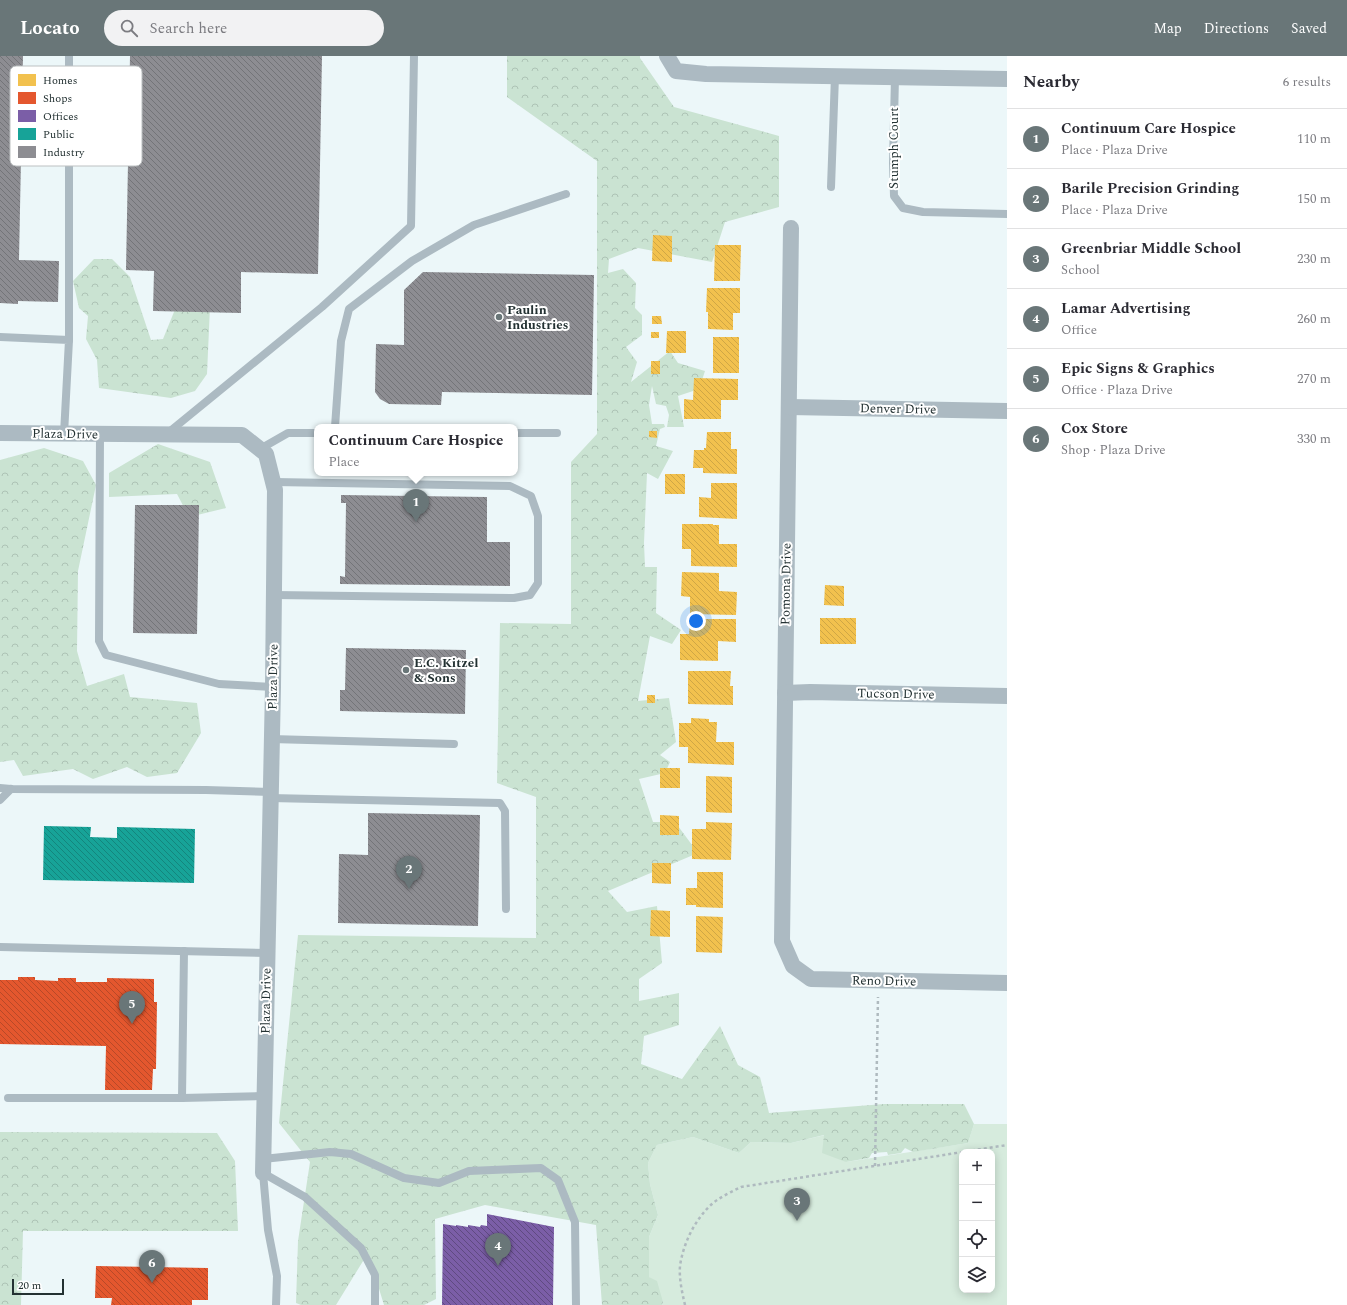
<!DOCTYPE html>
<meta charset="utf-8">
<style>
:root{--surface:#fff;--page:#f2f2f3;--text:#2b2b33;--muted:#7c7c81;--line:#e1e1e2;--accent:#697678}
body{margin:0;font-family:Spectral,serif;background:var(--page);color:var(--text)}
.controls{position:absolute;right:12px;bottom:12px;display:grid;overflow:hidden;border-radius:8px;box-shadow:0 2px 10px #0003}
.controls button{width:36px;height:36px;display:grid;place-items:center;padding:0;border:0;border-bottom:1px solid var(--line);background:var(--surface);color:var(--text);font:20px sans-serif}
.scale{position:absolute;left:12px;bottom:10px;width:52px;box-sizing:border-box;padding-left:4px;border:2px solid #233132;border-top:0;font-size:11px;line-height:14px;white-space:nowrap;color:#233132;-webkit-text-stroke:3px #fff;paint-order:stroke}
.you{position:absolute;left:696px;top:565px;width:14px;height:14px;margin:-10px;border:3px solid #fff;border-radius:50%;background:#1a73e8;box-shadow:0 0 0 6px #1a73e833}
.badge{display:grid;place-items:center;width:26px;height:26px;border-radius:50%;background:var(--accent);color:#fff;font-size:13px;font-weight:700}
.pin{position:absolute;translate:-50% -33px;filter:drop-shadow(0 1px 2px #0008)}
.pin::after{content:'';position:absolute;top:21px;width:14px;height:12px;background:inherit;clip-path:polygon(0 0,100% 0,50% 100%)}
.popup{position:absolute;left:314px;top:368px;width:204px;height:52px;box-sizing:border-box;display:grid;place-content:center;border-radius:8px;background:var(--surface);filter:drop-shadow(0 1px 3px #0005);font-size:13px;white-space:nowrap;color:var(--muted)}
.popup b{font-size:15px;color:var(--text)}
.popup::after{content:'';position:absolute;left:50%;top:100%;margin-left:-8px;border:8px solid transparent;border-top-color:var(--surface)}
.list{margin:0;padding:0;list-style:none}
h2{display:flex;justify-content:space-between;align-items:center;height:52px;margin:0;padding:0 16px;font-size:17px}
h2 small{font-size:13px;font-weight:400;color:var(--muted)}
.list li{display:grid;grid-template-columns:26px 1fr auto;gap:12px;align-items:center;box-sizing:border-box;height:60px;padding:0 16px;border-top:1px solid var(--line)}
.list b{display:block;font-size:15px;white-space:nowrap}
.list p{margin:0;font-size:13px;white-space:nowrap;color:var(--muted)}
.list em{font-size:13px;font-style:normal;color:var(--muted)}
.icon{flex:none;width:22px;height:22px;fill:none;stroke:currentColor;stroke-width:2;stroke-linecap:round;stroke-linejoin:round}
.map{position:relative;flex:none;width:1007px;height:1249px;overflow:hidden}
header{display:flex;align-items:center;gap:24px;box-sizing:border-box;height:56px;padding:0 20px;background:var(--accent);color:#fff}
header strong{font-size:19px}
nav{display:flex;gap:22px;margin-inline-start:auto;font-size:14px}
.search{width:280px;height:36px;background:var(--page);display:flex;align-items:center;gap:10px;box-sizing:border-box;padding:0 14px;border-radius:22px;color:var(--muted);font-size:15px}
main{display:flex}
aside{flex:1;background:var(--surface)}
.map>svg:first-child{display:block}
</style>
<header>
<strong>Locato</strong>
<div class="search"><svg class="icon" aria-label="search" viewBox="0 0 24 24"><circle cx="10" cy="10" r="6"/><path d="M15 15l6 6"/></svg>Search here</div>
<nav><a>Map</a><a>Directions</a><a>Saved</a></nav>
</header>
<main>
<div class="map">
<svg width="1007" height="1249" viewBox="0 0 1007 1249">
<defs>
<pattern id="forest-crowns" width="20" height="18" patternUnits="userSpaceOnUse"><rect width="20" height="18" fill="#cae3d2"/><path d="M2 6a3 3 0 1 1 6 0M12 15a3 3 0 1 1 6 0" fill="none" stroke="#adc3b5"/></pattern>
<pattern id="homes-back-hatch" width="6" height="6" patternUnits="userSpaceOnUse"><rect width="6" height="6" fill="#f2c14e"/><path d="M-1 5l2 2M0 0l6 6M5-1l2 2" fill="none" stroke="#cfa645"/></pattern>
<pattern id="shops-back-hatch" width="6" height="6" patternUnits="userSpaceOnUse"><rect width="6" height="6" fill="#e4572e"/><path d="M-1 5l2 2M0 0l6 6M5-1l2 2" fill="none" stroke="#b84928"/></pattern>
<pattern id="offices-back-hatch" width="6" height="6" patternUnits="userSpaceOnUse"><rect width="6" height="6" fill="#7b5ea7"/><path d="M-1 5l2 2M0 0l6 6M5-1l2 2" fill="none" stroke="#5f4a81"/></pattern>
<pattern id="public-back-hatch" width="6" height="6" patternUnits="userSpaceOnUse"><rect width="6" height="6" fill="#17a398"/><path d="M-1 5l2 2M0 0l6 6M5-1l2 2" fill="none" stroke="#14857d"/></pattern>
<pattern id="industry-back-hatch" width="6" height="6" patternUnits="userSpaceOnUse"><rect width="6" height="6" fill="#8d8d92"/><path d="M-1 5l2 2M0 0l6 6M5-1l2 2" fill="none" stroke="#737478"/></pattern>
</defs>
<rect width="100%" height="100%" fill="#ecf7f9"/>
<!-- green -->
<path fill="#d6ebdd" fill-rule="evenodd" d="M974,1068H1007V1249H662L663,1246L649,1221V1181L658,1159L650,1128L648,1107L657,1089L693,1081L739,1097L751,1086L791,1087L825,1079L846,1106L968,1087ZM962,1096H992V1234H962Z"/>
<!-- forest -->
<g fill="url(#forest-crowns)">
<polygon points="507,0 640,0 640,2 674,51 779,80 779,151 725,166 712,206 638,192 609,203 608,217 623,213 636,227 635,252 642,259 642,279 626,291 637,306 631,326 670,295 678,307 705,315 699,333 678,340 684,371 667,371 669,359 666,350 656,348 652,330 649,349 652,368 664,368 665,371 660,373 656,390 673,395 658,423 647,417 644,487 645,511 657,511 656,557 681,574 672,588 650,580 638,645 669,642 676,686 660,699 670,706 665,717 639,723 653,766 675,766 698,797 608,835 627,856 657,850 662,907 639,923 639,945 679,937 679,969 644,980 641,1008 682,1023 720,970 738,1009 760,1021 769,1057 884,1048 964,1048 974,1068 968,1087 913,1096 905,1092 901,1097 888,1099 887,1096 872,1097 869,1102 846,1106 822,1097 824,1079 791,1087 751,1086 739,1097 693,1081 657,1089 648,1107 650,1128 658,1159 649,1181 649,1221 657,1225 663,1246 662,1249 602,1249 596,1169 485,1149 435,1163 436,1243 424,1249 384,1249 368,1197 336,1249 301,1249 296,1247 298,1185 310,1106 279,1067 298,879 536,882 536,741 497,727 500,567 571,568 571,406 597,378 597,105 507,41"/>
<polygon points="94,203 112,203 130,221 151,284 163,283 176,251 210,251 207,318 195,335 171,342 99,332 97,304 86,283 88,260 79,252 73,225"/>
<polygon points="158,388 210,406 226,452 189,461 177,438 109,441 109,417"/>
<polygon points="44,392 83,405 96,429 78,515 77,595 87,630 124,618 130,641 197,647 201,677 177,717 147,721 127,711 93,723 73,713 23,720 14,704 0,706 0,404"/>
<polygon points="0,1076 217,1077 235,1105 238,1175 23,1175 21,1249 0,1249"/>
</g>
<!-- homes -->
<g fill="url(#homes-back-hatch)">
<polygon points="653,179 672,180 672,206 652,205"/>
<polygon points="715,189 741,189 740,225 714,225"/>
<polygon points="707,232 740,232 740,257 733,257 733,274 708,273 708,256 706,256"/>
<polygon points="652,260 661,260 662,268 652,268"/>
<polygon points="667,275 686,275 686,297 666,297"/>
<rect x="651" y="276" width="8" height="6"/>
<rect x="713" y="281" width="26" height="36"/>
<rect x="651" y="305" width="9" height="13"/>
<polygon points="694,322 738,323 738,344 721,344 721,363 684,363 684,343 693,344"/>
<polygon points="649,375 657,375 657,382 649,381"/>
<polygon points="707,376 731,376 731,393 737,393 737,418 703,417 703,412 693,412 694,394 704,394 704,392 706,392"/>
<rect x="665" y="418" width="20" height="20"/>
<polygon points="711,427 737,427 737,463 699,461 699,441 711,442"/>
<polygon points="682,468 713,468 713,469 719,469 719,488 737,488 737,511 691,510 691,493 682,493"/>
<polygon points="682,516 719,517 719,535 737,536 736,559 690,558 690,541 681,540"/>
<polygon points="825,529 844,530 844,550 824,549"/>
<rect x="820" y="562" width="36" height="26"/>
<polygon points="690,563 736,563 736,586 718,585 718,605 680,604 680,578 689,578"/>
<polygon points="688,615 731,615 730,630 733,630 733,649 688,648"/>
<rect x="647" y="639" width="8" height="8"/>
<polygon points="691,662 709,663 709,666 717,666 716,686 734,686 734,709 688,707 688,691 679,691 679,667 691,667"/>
<rect x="660" y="712" width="20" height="20"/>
<polygon points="706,720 732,721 732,757 706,756"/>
<polygon points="660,759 679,760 679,779 660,779"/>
<polygon points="706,766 732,767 731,804 692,803 692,773 706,773"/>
<polygon points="652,807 671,807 671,828 652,827"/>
<polygon points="697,816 723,816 723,852 696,851 696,849 686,849 686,832 697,832"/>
<polygon points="651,854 670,855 670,881 650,880"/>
<polygon points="696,860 723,861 722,897 696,896"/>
</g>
<!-- shops -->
<g fill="url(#shops-back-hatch)">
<polygon points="18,921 35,921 35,924 58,925 58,922 76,922 76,926 107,926 107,922 154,923 154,946 157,946 156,1013 153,1013 152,1034 105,1034 106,990 0,988 0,924 18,924"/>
<polygon points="96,1210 208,1212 208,1244 192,1244 192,1249 111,1249 112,1242 95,1242"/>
</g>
<!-- offices -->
<polygon fill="url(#offices-back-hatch)" points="487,1158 554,1171 553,1249 442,1249 443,1168 456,1170 456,1169 468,1171 468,1169 480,1171 481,1169 487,1170"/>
<!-- public -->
<polygon fill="url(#public-back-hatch)" points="44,770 91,771 90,781 117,782 117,771 195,773 194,827 43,824"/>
<!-- industry -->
<g fill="url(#industry-back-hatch)">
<polygon points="0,0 23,0 19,204 59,205 58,246 18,245 18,248 0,247"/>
<polygon points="130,0 322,0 318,218 241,216 241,257 153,255 154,215 126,214"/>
<polygon points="423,216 594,219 592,339 442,336 441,349 389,348 380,343 375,336 376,288 404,289 404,234"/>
<polygon points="341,439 487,441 487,486 510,486 510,530 340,528 340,520 345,521 346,447 341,447"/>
<polygon points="135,449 199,449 197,578 133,577"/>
<polygon points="346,592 466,594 465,658 340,655 340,634 345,634"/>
<polygon points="368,757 480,759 478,870 338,867 339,798 368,799"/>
</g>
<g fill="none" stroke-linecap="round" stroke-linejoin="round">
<!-- path -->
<g stroke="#afbabf" stroke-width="2.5" stroke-dasharray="3 3" stroke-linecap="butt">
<polyline points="875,1110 878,941"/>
<path d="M685,1249C682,1236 679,1223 680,1210C683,1188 695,1163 712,1148C720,1141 731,1136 741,1131L1007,1089"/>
</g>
<!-- service -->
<g stroke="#acbac2" stroke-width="8">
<polyline points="895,21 893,107 894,140 903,152 923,156 1007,158"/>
<polyline points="831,131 835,20"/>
<polyline points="0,281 69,284 64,378"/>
<polyline points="69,284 69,0"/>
<polyline points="335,371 341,285 349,253 412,205 474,169 566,138"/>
<polyline points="169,376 322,251 411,170 414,0"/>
<polyline points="515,377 557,377"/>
<polyline points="100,379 99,585 106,599 219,628 273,631"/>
<polyline points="260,393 288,377 317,377"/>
<polyline points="274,539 514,542 530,539 538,527 538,460 531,440 510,430 274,426"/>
<polyline points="271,683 454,688"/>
<polyline points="0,732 11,733 206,734 271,736"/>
<polyline points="270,742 500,747 505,755 506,853"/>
<polyline points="0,744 11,733"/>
<polyline points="0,891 267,897"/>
<polyline points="8,1042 182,1042 184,895"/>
<polyline points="182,1042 264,1040"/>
<polyline points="263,1103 330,1096 351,1098 404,1122 439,1127 469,1115 541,1112 558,1124 575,1166 576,1249"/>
<polyline points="263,1117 305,1141 361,1192 375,1219 375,1249"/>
<polyline points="263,1117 268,1174 277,1220 276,1249"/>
</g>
<!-- minor -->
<g stroke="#acbac2" stroke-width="16">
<polyline points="667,0 676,15 706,18 1007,23"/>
<polyline points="791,172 782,885 793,910 811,923 1007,927"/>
<polyline points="789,351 1007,355"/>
<polyline points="0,377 242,379 266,398 275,434 273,631 263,1117"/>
<polyline points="785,637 810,636 1007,640"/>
</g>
</g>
<!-- markers -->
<g fill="#697678" stroke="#fff" stroke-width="1.5">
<circle cx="499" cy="261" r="4"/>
<circle cx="406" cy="614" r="4"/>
</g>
<g text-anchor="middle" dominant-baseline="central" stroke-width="4" stroke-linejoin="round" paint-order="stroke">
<!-- street labels -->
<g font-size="13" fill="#233132" stroke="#fff">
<text transform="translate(894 92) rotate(-90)">Stumph Court</text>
<text transform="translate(898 353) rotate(1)">Denver Drive</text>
<text transform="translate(65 378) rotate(1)">Plaza Drive</text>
<text transform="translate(786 528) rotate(-89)">Pomona Drive</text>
<text transform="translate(273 621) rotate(-89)">Plaza Drive</text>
<text transform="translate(896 638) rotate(1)">Tucson Drive</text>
<text transform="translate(884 925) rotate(1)">Reno Drive</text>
<text transform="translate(266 945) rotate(-89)">Plaza Drive</text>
</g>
<!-- poi labels -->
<g font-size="13" font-weight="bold" fill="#233132" stroke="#fff" text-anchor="start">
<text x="507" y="254">Paulin<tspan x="507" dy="15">Industries</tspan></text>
<text x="414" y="607">E.C. Kitzel<tspan x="414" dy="15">&amp; Sons</tspan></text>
</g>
</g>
<!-- legend -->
<rect x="10" y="10" width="132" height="100" rx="6" fill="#fff" stroke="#bdc1c2" stroke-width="1"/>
<rect x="18" y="18" width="18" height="12" fill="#f2c14e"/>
<rect x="18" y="36" width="18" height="12" fill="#e4572e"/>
<rect x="18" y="54" width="18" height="12" fill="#7b5ea7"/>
<rect x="18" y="72" width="18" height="12" fill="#17a398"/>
<rect x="18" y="90" width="18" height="12" fill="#8d8d92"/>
<g font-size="11" fill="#233132">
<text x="43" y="28">Homes</text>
<text x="43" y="46">Shops</text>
<text x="43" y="64">Offices</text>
<text x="43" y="82">Public</text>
<text x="43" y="100">Industry</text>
</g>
</svg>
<div class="controls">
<button>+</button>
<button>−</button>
<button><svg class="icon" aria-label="locate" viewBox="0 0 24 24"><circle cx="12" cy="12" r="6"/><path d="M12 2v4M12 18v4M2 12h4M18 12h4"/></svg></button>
<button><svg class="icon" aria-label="layers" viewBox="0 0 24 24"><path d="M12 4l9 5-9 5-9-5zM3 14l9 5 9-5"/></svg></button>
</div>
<div class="scale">20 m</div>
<div class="you"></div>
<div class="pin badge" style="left:416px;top:466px">1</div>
<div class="popup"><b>Continuum Care Hospice</b>Place</div>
<div class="pin badge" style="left:409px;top:833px">2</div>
<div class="pin badge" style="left:797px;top:1165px">3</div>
<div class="pin badge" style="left:498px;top:1210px">4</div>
<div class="pin badge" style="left:132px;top:968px">5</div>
<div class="pin badge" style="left:152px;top:1227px">6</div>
</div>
<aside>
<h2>Nearby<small>6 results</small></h2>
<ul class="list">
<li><span class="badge">1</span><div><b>Continuum Care Hospice</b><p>Place · Plaza Drive</p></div><em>110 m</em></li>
<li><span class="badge">2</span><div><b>Barile Precision Grinding</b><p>Place · Plaza Drive</p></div><em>150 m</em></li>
<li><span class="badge">3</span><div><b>Greenbriar Middle School</b><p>School</p></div><em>230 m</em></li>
<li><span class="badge">4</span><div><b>Lamar Advertising</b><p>Office</p></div><em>260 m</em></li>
<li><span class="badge">5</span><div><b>Epic Signs &amp; Graphics</b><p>Office · Plaza Drive</p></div><em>270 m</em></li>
<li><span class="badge">6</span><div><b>Cox Store</b><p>Shop · Plaza Drive</p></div><em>330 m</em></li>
</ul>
</aside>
</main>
